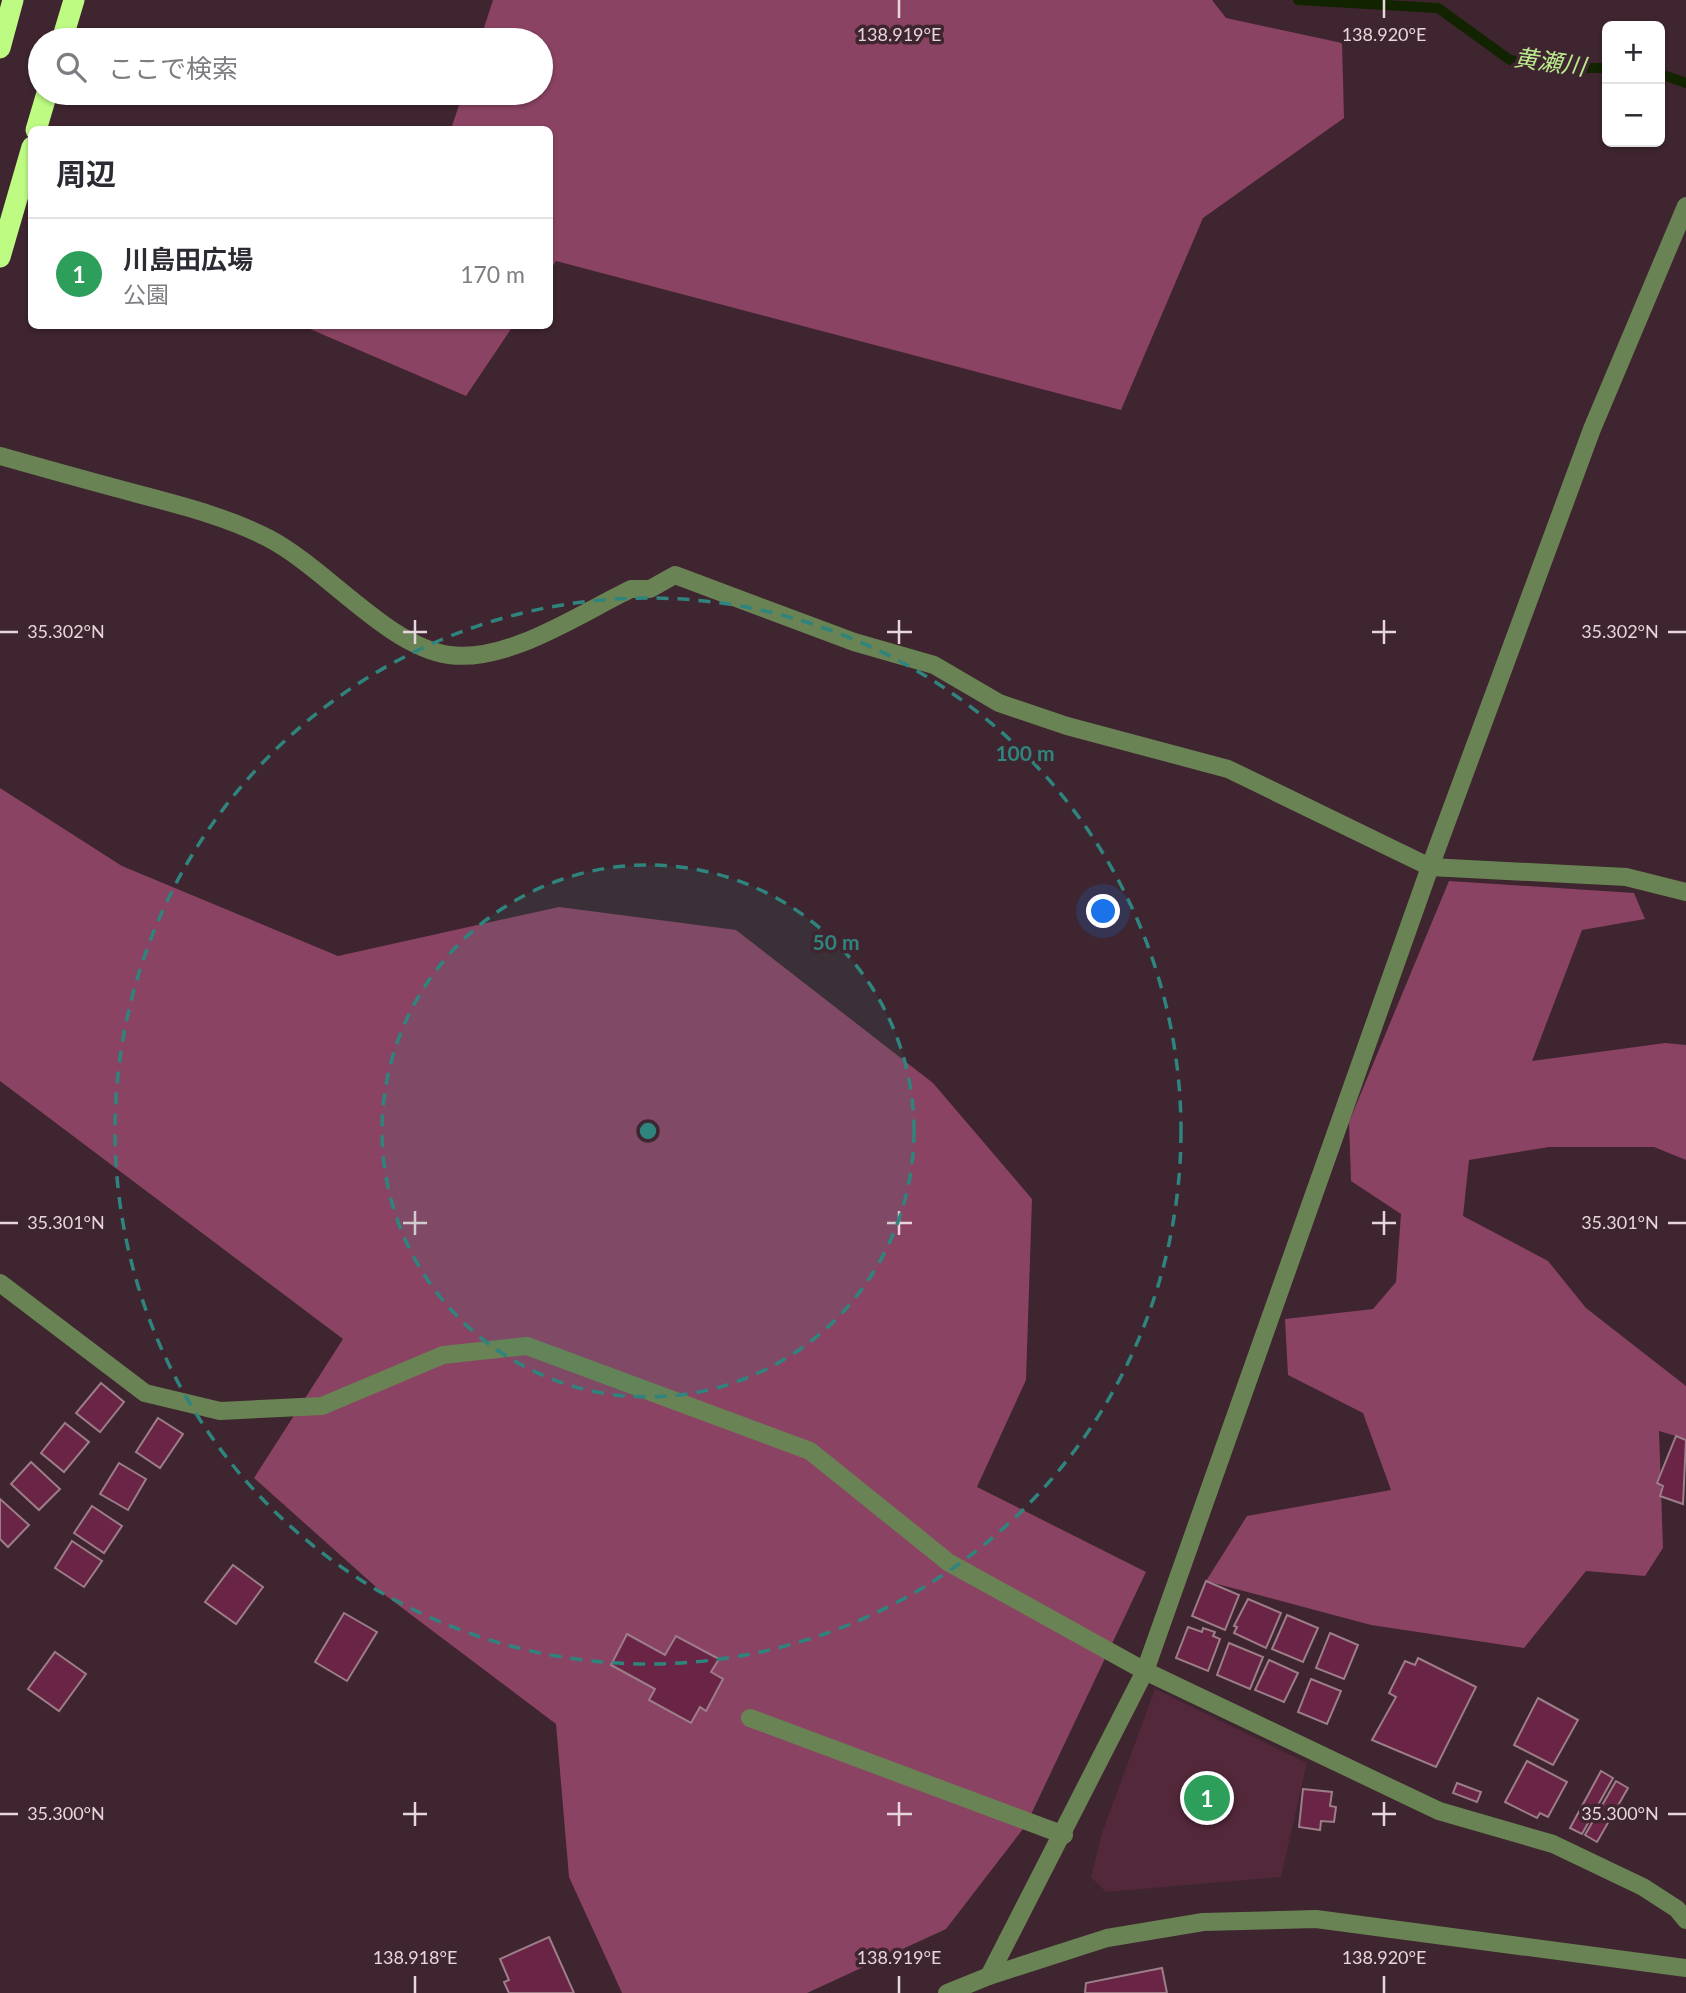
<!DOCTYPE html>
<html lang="ja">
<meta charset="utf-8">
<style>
:root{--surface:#fff;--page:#f7f7f7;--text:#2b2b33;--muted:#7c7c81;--line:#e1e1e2;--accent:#57743b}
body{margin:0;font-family:Lato,"Noto Sans JP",sans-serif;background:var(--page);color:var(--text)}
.controls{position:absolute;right:21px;top:21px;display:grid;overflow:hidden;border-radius:10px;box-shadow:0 2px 5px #0004}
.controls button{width:63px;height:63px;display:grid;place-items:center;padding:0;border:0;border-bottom:2px solid var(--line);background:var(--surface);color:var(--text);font:35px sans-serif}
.you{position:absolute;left:1104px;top:912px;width:24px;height:24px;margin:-18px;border:5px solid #fff;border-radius:50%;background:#1a73e8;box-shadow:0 0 0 10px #1a73e833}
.badge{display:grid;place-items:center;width:46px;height:46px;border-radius:50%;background:var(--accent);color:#fff;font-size:23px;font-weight:700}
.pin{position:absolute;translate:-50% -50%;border:4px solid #fff;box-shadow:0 2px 7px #0006}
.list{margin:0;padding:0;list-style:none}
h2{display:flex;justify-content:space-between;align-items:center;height:91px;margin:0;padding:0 28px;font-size:30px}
h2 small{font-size:23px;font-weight:400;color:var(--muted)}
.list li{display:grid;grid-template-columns:46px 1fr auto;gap:21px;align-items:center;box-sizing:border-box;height:112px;padding:0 28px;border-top:2px solid var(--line)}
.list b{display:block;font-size:26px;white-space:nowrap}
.list p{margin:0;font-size:23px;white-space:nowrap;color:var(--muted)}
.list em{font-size:23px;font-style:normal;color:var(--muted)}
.icon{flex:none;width:38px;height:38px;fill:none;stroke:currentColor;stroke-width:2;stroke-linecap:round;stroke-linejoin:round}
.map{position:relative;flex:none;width:1686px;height:1993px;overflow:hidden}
.search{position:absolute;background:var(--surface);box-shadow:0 2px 5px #0004;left:28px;top:28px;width:525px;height:77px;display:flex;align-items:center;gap:18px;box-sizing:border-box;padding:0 24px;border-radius:38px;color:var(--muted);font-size:26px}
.panel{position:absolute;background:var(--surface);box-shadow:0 2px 5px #0004;left:28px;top:126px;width:525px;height:203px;border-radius:10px}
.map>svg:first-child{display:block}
</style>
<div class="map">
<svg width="1686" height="1993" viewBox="0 0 1686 1993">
<rect width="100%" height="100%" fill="#3e252f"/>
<!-- green -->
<polygon fill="#54283b" points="1155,1689 1307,1763 1281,1877 1106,1892 1091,1877 1102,1833"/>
<!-- forest -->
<g fill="#8b4363">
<polygon points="493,0 1212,0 1226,18 1342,43 1344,118 1203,218 1121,410 556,261 550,270 550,130 451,129 463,93 541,93 541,40 480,40"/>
<polygon points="303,326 513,326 466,396"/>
<polygon points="0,788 122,866 338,956 559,907 736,930 933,1083 1032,1199 1026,1380 977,1487 1146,1572 1026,1825 946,1929 807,1993 622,1993 569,1877 556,1724 385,1595 254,1478 343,1339 0,1081"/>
<polygon points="1449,881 1634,893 1645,919 1582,930 1532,1061 1665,1043 1686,1045 1686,1160 1654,1147 1549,1147 1469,1160 1463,1216 1548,1261 1586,1308 1686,1386 1686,1439 1659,1431 1663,1548 1645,1576 1586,1571 1524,1648 1371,1625 1206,1581 1247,1516 1391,1490 1363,1413 1288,1375 1285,1319 1373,1309 1396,1282 1401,1214 1351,1181 1349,1122"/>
</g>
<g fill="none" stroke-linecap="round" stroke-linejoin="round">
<!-- stream -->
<g stroke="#122300" stroke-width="10">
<polyline points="1298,0 1438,8 1510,60 1563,68 1607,68"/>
<polyline points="1660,74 1686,83"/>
</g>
</g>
<!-- building -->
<g fill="#6a2546" stroke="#9c7d88" stroke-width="2">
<polygon points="101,1383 124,1402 100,1432 76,1413"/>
<polygon points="158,1418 183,1434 160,1468 136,1452"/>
<polygon points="65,1423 89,1442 64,1472 41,1453"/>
<polygon points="1676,1436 1686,1440 1683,1504 1660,1496 1663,1486 1657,1483"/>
<polygon points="31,1462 60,1489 39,1510 11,1484"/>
<polygon points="119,1463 146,1479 128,1510 100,1494"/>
<polygon points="0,1499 29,1525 8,1547 0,1539"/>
<polygon points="92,1506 122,1526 104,1553 74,1533"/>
<polygon points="72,1541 102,1561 84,1587 55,1568"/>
<polygon points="233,1565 263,1587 236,1624 205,1602"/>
<polygon points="1206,1581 1239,1595 1225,1630 1192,1616"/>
<polygon points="1248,1599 1281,1613 1266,1648 1234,1633 1237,1627 1234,1626"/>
<polygon points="344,1613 377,1632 347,1681 315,1662"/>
<polygon points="1287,1615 1318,1628 1303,1662 1272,1649"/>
<polygon points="1188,1627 1202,1632 1203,1628 1215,1632 1213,1636 1220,1639 1208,1671 1176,1658"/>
<polygon points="1330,1633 1358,1645 1344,1679 1316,1668"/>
<polygon points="627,1634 665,1655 676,1636 719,1659 711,1672 723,1679 706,1711 700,1707 691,1723 649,1700 655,1689 611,1665"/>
<polygon points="1229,1643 1263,1657 1250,1689 1217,1675"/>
<polygon points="55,1652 86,1674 59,1711 28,1689"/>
<polygon points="1418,1658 1476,1687 1436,1767 1372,1740 1396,1697 1389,1693 1405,1661 1415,1665"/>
<polygon points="1269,1660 1298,1673 1284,1702 1255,1690"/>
<polygon points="1311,1679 1341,1691 1327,1724 1298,1712"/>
<polygon points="1538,1698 1578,1720 1553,1765 1514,1745"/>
<polygon points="1527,1761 1567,1782 1548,1817 1540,1813 1537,1818 1505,1802"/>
<polygon points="1601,1771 1613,1778 1582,1834 1570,1828"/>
<polygon points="1616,1781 1628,1788 1597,1842 1585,1835"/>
<polygon points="1457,1783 1481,1792 1477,1802 1453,1793"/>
<polygon points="1303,1789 1332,1792 1330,1806 1336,1807 1334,1822 1321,1821 1320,1830 1299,1827"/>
<polygon points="549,1937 574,1993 509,1993 504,1982 509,1980 500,1959"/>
<polygon points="1162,1968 1167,1993 1085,1993 1086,1983"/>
</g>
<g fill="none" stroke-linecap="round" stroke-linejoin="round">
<!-- minor -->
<g stroke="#6a8354" stroke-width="18">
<path d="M0,456C46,469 92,482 138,494C183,506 227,517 268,538C326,568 387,646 449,655C508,663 579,614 631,589H650L675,575L854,642L934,665L999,703L1067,726L1228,769L1430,867L1626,877L1686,892"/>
<polyline points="0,1283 145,1393 220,1411 322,1406 443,1355 527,1346 810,1451 948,1562 1145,1671 1439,1811 1553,1844 1643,1887 1677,1909 1686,1920"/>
<polyline points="750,1718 1064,1835"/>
<polyline points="989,1976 1145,1671 1430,867 1592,429 1686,206"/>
<polyline points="947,1993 989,1976 1107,1938 1203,1922 1316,1919 1686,1968"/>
</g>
<!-- highway -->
<g stroke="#bdfb82" stroke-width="21">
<polyline points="62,40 74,0"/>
<polyline points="0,48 13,0"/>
<polyline points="36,130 47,93"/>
<polyline points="0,257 32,147"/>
</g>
</g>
<!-- ticks -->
<path fill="none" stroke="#e7d6dc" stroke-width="2.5" d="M899,0V18M1384,0V18M415,620V644M899,620V644M1384,620V644M0,632H18M403,632H427M887,632H912M1372,632H1396M1668,632H1686M415,1211V1235M899,1211V1235M1384,1211V1235M0,1223H18M403,1223H427M887,1223H912M1372,1223H1396M1668,1223H1686M415,1802V1826M899,1802V1826M1384,1802V1826M0,1814H18M403,1814H427M887,1814H912M1372,1814H1396M1668,1814H1686M415,1976V1993M899,1976V1993M1384,1976V1993"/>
<!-- distance rings -->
<circle cx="648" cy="1131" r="266" fill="#2f847e" fill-opacity=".12"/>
<g fill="none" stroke="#2f847e" stroke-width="3.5" stroke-dasharray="12 9">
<circle cx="648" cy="1131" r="266"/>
<circle cx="648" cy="1131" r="533"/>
</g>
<g text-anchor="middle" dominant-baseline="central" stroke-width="7" stroke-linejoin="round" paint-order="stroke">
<!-- water labels -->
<g font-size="24" font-style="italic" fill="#b9eb8c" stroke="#3e252f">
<text transform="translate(1550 61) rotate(8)">黄瀬川</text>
</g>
</g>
<g font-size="18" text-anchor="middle" fill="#e7d6dc" stroke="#3e252f" stroke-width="7" stroke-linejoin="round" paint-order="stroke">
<text x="899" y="41">138.919°E</text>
<text x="1384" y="41">138.920°E</text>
<text x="66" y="638">35.302°N</text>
<text x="1620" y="638">35.302°N</text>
<text x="66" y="1229">35.301°N</text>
<text x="1620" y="1229">35.301°N</text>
<text x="66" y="1820">35.300°N</text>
<text x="1620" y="1820">35.300°N</text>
<text x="415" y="1964">138.918°E</text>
<text x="899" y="1964">138.919°E</text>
<text x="1384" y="1964">138.920°E</text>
</g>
<circle cx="648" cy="1131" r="10" fill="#2f847e" stroke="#3e252f" stroke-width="3.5"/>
<g font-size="21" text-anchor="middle" font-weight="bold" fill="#2f847e" stroke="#3e252f" stroke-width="7" stroke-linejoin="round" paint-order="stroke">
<text x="1025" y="761">100 m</text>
<text x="836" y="950">50 m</text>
</g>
</svg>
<div class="controls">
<button>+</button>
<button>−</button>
</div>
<div class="you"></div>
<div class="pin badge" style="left:1207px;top:1798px;background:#2e9e5b">1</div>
<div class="search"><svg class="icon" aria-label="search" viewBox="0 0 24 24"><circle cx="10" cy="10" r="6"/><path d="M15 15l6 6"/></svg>ここで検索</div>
<section class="panel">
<h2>周辺<small></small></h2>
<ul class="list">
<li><span class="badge" style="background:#2e9e5b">1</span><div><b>川島田広場</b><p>公園</p></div><em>170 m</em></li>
</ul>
</section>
</div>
